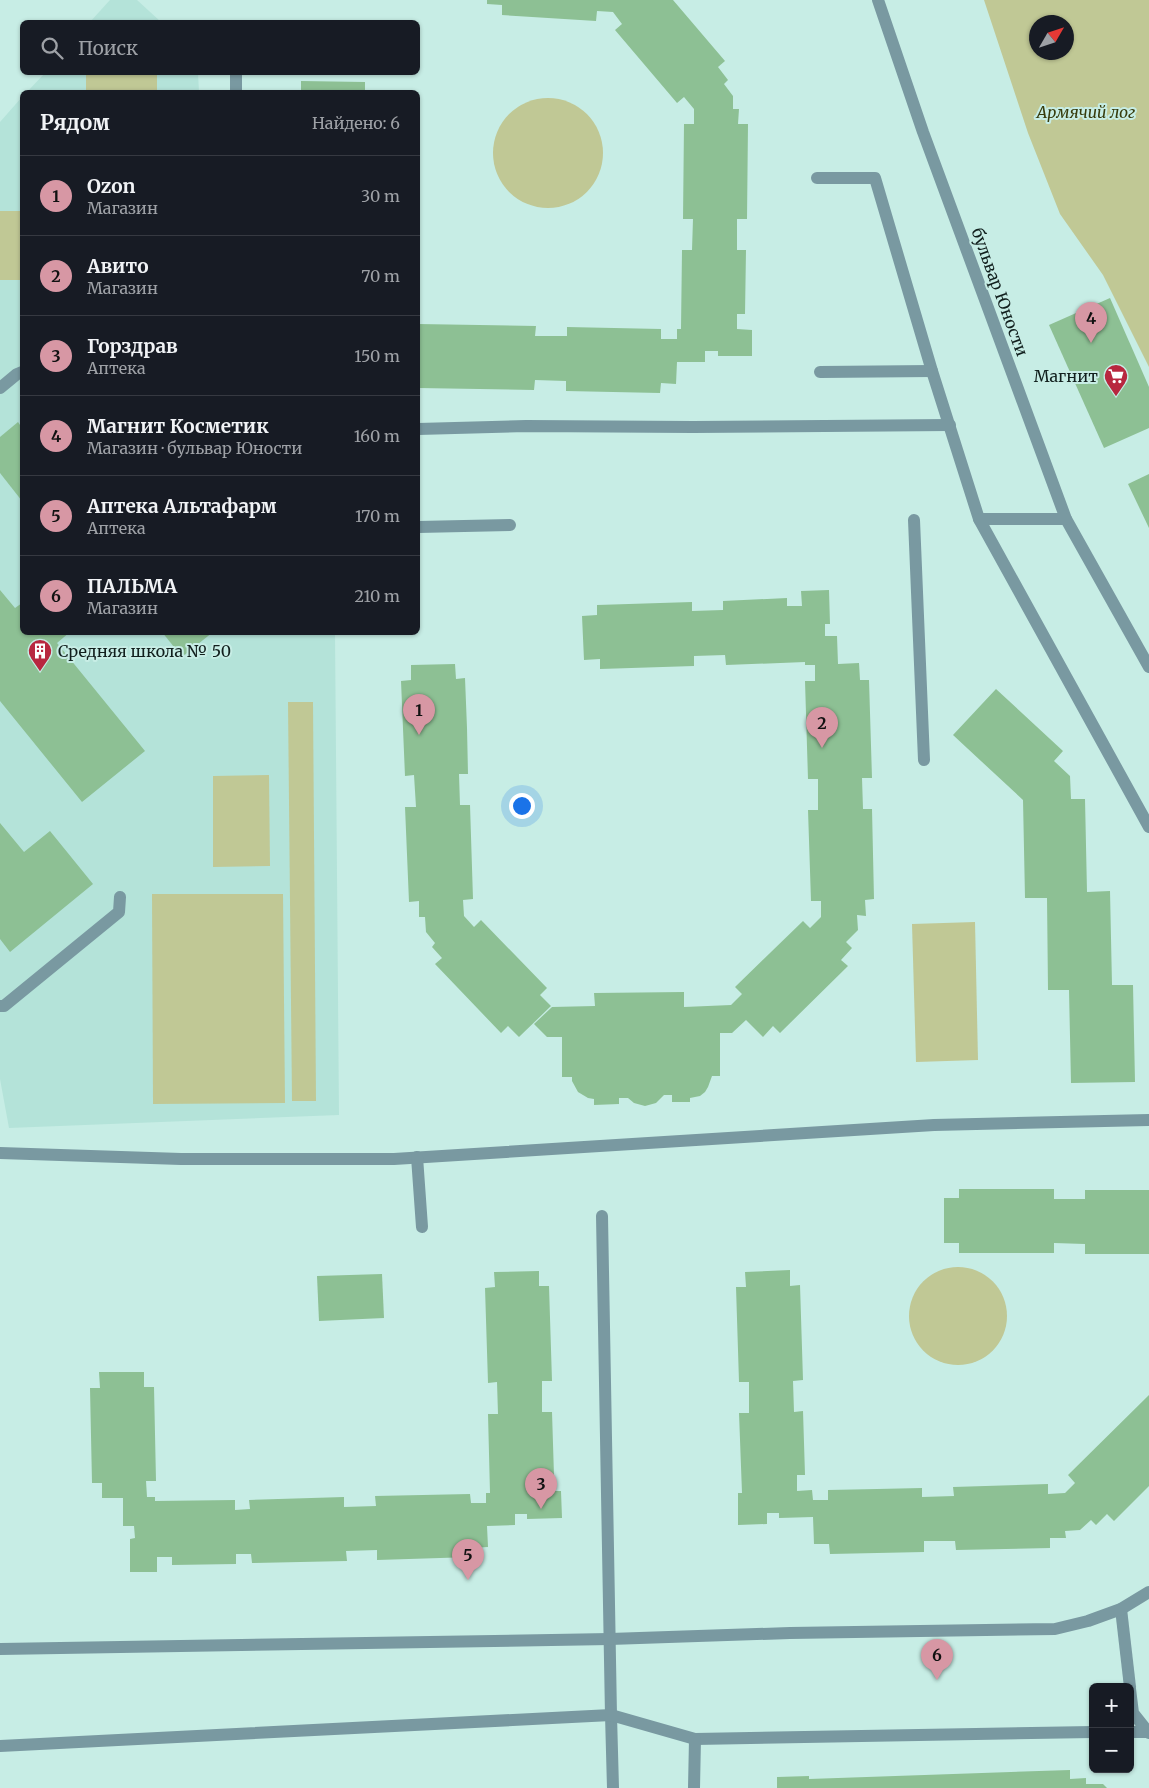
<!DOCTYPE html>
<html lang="ru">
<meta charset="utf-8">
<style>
:root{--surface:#171b24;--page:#242831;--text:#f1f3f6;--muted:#9ea1a6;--line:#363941;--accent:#d797a4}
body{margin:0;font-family:Merriweather,serif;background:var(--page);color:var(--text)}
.controls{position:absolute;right:15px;bottom:15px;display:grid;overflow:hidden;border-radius:8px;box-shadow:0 1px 4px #0004}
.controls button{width:45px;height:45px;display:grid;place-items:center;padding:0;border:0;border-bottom:1px solid var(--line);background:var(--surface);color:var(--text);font:25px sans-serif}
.compass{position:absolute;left:1029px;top:15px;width:45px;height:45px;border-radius:50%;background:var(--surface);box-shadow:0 1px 4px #0004;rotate:51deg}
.you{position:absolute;left:521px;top:805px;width:18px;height:18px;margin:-12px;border:4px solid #fff;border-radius:50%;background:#1a73e8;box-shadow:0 0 0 8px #1a73e833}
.badge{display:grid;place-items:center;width:32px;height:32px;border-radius:50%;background:var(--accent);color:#111;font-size:16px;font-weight:700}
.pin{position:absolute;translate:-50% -41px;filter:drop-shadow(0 1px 2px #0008)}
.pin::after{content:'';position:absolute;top:26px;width:18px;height:15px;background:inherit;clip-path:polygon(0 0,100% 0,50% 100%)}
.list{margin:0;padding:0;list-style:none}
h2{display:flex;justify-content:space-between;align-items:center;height:65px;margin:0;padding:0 20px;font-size:21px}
h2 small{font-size:16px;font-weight:400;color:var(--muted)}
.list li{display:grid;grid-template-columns:32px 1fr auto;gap:15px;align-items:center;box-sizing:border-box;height:80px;padding:0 20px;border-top:1px solid var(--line)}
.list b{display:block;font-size:19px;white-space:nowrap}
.list p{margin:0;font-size:16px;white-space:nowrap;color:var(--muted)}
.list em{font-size:16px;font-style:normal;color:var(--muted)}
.icon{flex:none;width:28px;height:28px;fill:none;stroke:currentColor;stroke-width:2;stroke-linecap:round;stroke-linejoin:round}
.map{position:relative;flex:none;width:1149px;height:1788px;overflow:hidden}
.search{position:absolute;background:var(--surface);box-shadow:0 1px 4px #0004;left:20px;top:20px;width:400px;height:55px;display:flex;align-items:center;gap:12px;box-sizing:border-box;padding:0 18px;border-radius:8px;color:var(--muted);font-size:19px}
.panel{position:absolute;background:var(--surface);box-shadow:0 1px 4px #0004;left:20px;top:90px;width:400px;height:545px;border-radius:8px}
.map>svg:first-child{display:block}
</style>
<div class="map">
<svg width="1149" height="1788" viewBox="0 0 1149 1788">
<rect width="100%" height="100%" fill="#c7ede5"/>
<!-- built -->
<g fill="#b4e3d9">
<polygon points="110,0 137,0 161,22 90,22"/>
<polygon points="45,73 198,73 199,92 27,92"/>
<polygon points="22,97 22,632 335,633 339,1115 9,1128 0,1079 0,122"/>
</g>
<!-- green -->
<g fill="#c0c895" fill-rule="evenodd">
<path d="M984,0H1149V367L1103,275L1060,214L1028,133ZM1036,22H1066V52H1036Z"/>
<rect x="86" y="73" width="71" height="19"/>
<circle cx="548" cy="153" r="55"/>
<rect x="0" y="211" width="22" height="69"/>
<polygon points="288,702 313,702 316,1101 292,1101"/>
<polygon points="269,775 270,866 213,867 213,776"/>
<polygon points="152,894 283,894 285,1103 153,1104"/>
<polygon points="975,922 978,1060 916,1062 912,924"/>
<circle cx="958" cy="1316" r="49"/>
</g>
<!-- building -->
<g fill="#8dc094">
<polygon points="487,0 673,0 725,61 718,67 728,80 724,84 733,96 733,109 739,109 738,124 748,124 747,219 737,219 737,250 746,250 745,314 737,314 737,329 752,330 752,356 718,356 718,351 705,351 705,362 677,362 676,384 661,383 660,393 566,391 566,381 535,380 534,390 418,388 418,324 536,326 535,336 567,336 567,327 661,329 661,339 677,339 677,329 681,329 682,250 692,250 693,219 683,219 684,124 694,124 694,109 684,97 677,103 615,30 622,24 613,12 597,11 596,21 502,15 502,5 487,4"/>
<polygon points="301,81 365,82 365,92 301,92"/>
<polygon points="1110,298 1149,387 1149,428 1104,448 1049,325"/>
<polygon points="18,422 22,428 22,501 0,473 0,437"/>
<polygon points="1149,474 1149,528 1128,484"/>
<polygon points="0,590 15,608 22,603 22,632 70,632 57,643 145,751 82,802 0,701"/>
<polygon points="829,590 830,624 825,624 825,636 837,636 838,664 859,663 860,680 869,680 872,778 862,778 863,809 872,809 874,899 865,900 866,916 857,915 858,930 846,942 852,948 841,960 848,966 780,1033 773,1026 763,1037 746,1020 732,1033 720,1033 720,1076 712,1076 708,1087 705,1092 700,1096 690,1098 690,1102 672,1102 672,1095 664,1095 656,1103 645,1106 634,1103 628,1098 619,1098 619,1104 594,1105 594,1099 588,1098 578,1092 572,1081 572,1077 562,1077 562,1037 547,1037 534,1024 552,1007 595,1006 594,993 684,992 684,1007 731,1005 742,994 735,987 770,953 803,921 810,928 821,917 821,901 811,901 808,810 818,810 818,779 808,779 805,681 815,681 815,665 805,665 805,662 726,665 725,655 694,656 694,666 600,669 600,659 584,660 582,616 597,615 597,605 692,602 692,611 723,610 723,601 787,598 787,606 802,606 801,591"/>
<polygon points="162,632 213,632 182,657"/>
<polygon points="455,664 456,679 465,678 467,728 468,774 459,774 460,805 470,805 473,899 463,900 464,916 474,927 481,920 547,988 540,995 551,1006 519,1037 508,1026 501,1033 435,964 442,958 432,947 435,943 426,932 425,917 419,917 419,901 409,902 405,807 416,807 414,775 405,776 401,681 411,680 411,665"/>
<polygon points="996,689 1063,751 1054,761 1070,776 1071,799 1085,799 1087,892 1110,891 1112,985 1133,985 1135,1082 1071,1083 1069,990 1048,990 1047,898 1025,898 1023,800 953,735"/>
<polygon points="0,823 24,852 50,831 93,884 10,952 0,939"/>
<polygon points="959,1189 1054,1189 1054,1199 1085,1199 1085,1190 1149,1190 1149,1254 1085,1254 1085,1244 1054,1243 1054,1253 959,1253 959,1243 944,1243 944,1198 959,1198"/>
<polygon points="790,1270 790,1286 800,1285 803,1380 793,1381 794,1412 803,1411 805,1475 797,1475 797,1491 812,1490 813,1500 828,1500 828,1490 877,1489 922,1488 922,1497 954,1496 953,1487 1048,1484 1048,1494 1065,1493 1075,1483 1068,1475 1149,1395 1149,1486 1114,1521 1107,1514 1096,1525 1091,1520 1080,1530 1065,1531 1066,1538 1050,1538 1050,1548 956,1550 955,1541 924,1541 924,1552 830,1554 829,1544 814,1544 813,1517 779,1518 779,1513 767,1513 767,1524 738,1525 738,1493 742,1493 739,1413 749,1413 749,1382 739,1382 736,1287 746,1287 745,1272"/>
<polygon points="539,1271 539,1286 549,1286 552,1381 542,1381 542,1412 552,1412 554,1476 546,1476 546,1491 561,1491 562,1518 527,1519 527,1514 515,1514 515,1525 487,1526 488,1547 472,1548 472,1557 377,1560 377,1550 346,1551 347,1561 252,1563 251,1554 236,1554 236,1564 172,1565 172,1557 157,1557 157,1572 130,1572 130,1539 135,1538 134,1526 123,1526 123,1498 102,1498 102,1483 92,1483 90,1388 100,1388 99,1372 144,1372 144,1387 154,1387 156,1481 146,1481 147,1497 155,1497 155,1501 235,1500 235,1510 250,1509 249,1500 344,1497 344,1507 376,1506 375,1496 470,1494 471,1503 486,1503 486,1493 490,1493 488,1414 498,1414 497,1382 488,1383 485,1288 495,1287 494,1272"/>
<polygon points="382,1274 384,1318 319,1321 317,1276"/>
<polygon points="1070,1770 1070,1779 1086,1778 1086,1784 1103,1784 1107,1788 777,1788 777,1777 809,1776 809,1779"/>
</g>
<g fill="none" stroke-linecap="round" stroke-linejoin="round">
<!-- minor -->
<g stroke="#7999a1" stroke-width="12">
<polyline points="878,0 923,132 1066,519 1149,667"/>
<polyline points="236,72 236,92"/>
<polyline points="817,178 875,178 932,371 979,519 1149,827"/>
<polyline points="820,372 932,371"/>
<polyline points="0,388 17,374 22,372"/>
<polyline points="418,429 526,426 693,427 950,425"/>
<polyline points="979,519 1066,519"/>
<polyline points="914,520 924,760"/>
<polyline points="418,527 510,525"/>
<polyline points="0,1006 4,1006 119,912 120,897"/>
<polyline points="0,1153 181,1159 394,1159 934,1125 1149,1120"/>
<polyline points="417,1157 422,1227"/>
<polyline points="602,1216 611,1715 613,1788"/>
<polyline points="1121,1609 1130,1687"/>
<polyline points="0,1649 610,1639 790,1633 1055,1629 1088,1621 1121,1609 1149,1592"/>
<polyline points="1130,1689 1133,1713 1149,1733"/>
<polyline points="1130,1732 1149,1732"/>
<polyline points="0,1746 611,1715 695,1739 1093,1732"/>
<polyline points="694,1788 695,1739"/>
</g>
</g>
<!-- icons -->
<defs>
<g id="supermarket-pin" transform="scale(1.25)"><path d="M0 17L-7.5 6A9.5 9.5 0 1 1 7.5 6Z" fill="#b8273f" stroke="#c7ede5"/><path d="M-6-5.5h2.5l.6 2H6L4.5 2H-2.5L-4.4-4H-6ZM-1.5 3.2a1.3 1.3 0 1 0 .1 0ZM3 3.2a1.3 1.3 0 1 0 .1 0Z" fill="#fff"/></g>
<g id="building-pin" transform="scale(1.25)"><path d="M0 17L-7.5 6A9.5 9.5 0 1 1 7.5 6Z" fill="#b8273f" stroke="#c7ede5"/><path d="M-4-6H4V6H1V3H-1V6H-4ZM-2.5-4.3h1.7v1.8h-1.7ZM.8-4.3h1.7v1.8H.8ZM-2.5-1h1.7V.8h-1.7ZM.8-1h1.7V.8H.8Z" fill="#fff"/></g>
</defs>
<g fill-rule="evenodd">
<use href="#supermarket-pin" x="1116" y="376"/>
<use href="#building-pin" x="40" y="651"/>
</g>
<g text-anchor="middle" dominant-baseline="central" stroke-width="4" stroke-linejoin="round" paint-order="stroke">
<!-- park labels -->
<g font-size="16" font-style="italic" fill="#373c0d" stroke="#c7ede5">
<text x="1086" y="112">Армячий лог</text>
</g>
<!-- street labels -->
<g font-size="16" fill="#111f1d" stroke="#c7ede5">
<text transform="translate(1000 292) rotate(70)">бульвар Юности</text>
</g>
<!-- poi labels -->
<g font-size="16" fill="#111f1d" stroke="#c7ede5" text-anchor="end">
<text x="1098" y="376">Магнит</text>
<text x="58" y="651" text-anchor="start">Средняя школа № 50</text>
</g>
</g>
</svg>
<div class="controls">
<button>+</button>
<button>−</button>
</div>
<svg class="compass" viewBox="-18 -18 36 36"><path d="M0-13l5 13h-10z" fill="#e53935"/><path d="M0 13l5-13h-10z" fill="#9ea1a6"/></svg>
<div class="you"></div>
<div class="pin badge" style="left:419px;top:735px">1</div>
<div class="pin badge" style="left:822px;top:748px">2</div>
<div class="pin badge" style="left:541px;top:1509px">3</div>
<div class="pin badge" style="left:1091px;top:343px">4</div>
<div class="pin badge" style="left:468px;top:1580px">5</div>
<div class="pin badge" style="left:937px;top:1680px">6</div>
<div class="search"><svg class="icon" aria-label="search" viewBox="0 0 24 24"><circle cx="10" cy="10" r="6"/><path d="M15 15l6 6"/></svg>Поиск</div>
<section class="panel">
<h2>Рядом<small>Найдено: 6</small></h2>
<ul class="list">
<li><span class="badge">1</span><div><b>Ozon</b><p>Магазин</p></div><em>30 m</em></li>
<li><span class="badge">2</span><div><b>Авито</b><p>Магазин</p></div><em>70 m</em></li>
<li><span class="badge">3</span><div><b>Горздрав</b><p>Аптека</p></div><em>150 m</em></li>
<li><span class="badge">4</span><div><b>Магнит Косметик</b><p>Магазин · бульвар Юности</p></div><em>160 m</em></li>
<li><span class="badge">5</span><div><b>Аптека Альтафарм</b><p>Аптека</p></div><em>170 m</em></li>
<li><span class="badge">6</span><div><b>ПАЛЬМА</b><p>Магазин</p></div><em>210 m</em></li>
</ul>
</section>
</div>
